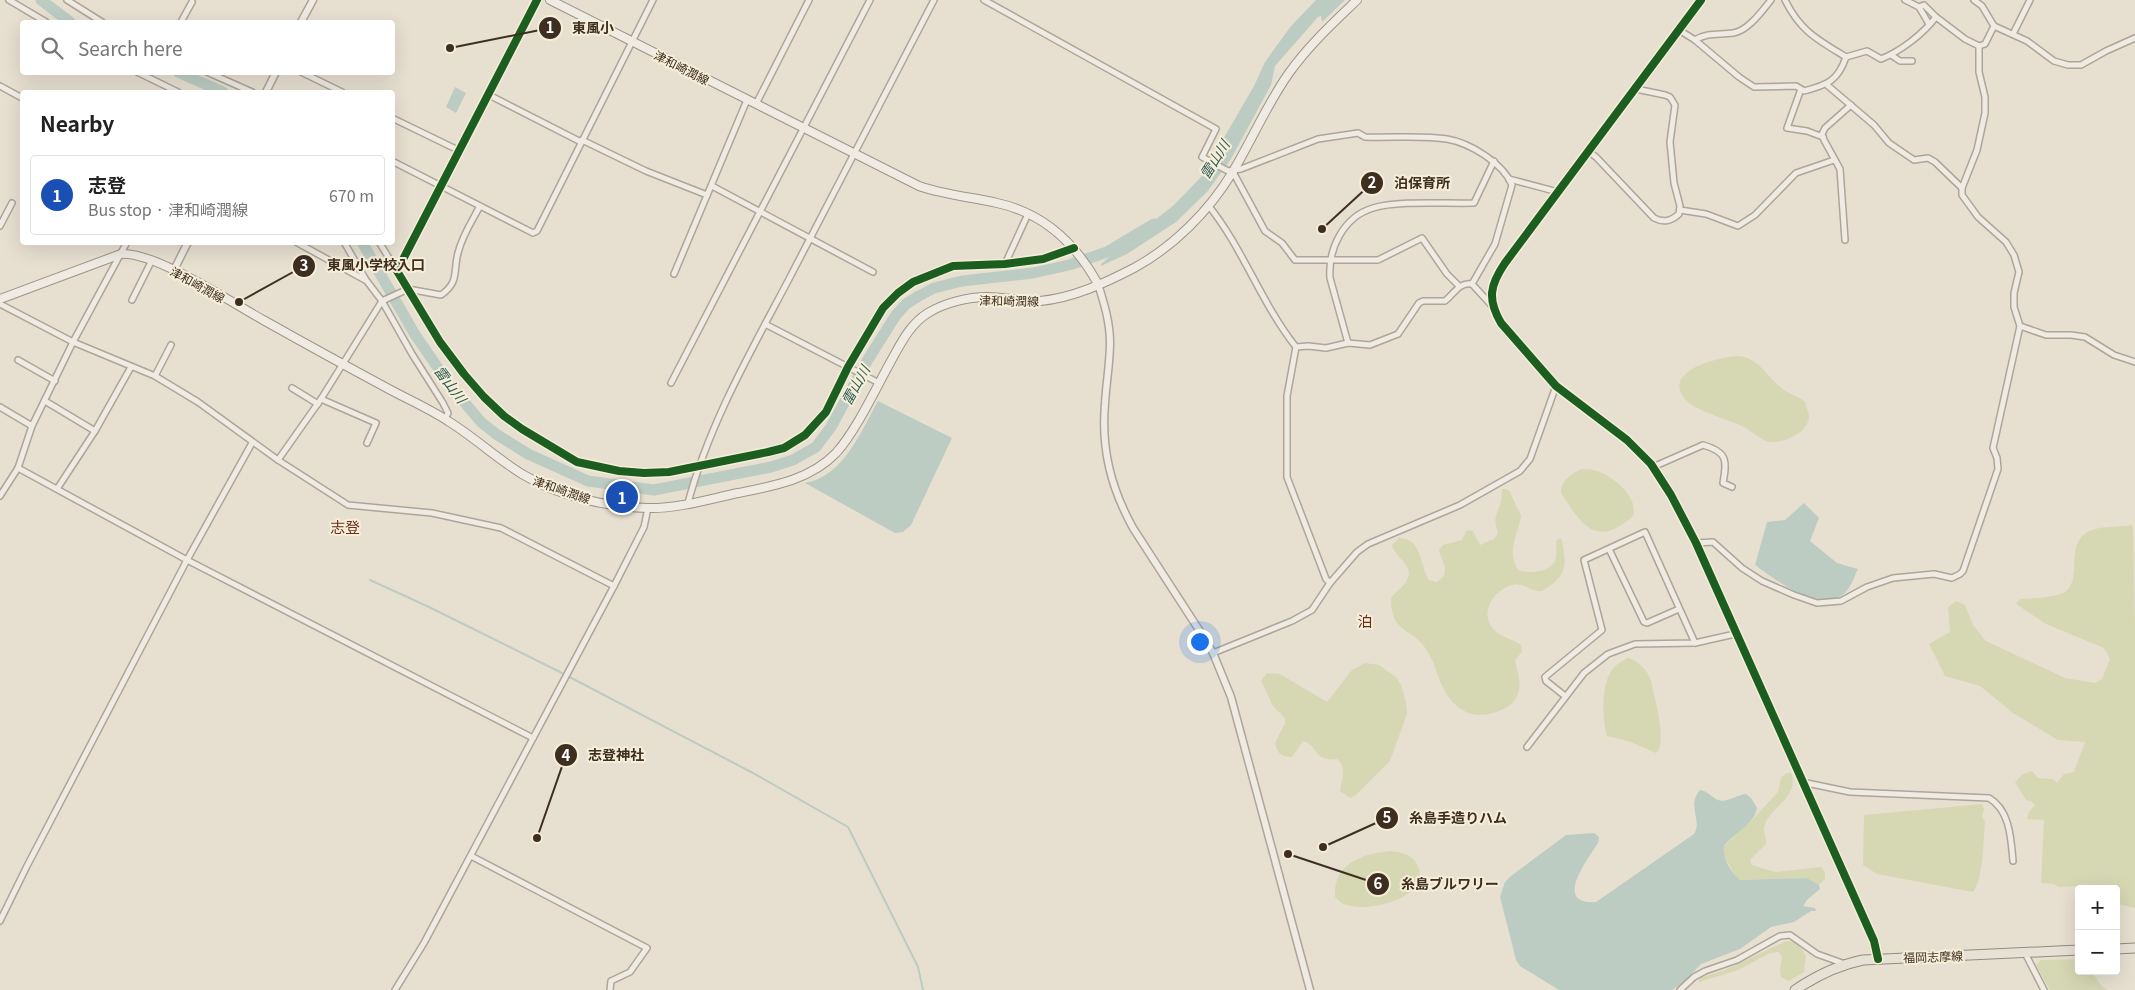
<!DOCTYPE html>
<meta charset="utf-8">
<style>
:root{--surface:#fff;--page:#f6f6f6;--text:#222;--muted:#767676;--line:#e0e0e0;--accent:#786c5e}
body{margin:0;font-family:Georgia,"Noto Sans JP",serif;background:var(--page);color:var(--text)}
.controls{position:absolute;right:15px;bottom:15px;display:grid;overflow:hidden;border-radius:5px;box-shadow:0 5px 20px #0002}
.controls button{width:45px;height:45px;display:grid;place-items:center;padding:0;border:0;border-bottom:1px solid var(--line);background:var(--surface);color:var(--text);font:25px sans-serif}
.you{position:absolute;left:1199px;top:641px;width:18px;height:18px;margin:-12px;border:4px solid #fff;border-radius:50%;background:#1a73e8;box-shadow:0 0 0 8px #1a73e833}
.badge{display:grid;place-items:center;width:32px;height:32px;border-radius:50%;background:var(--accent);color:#fff;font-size:16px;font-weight:700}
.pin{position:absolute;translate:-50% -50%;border:2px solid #fff;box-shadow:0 1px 5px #0006}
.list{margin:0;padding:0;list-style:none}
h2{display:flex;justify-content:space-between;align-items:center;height:65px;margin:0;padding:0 20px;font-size:21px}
h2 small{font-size:16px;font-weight:400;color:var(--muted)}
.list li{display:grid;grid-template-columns:32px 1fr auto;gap:15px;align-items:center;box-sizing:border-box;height:80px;margin:0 10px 10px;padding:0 10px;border:1px solid var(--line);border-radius:5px}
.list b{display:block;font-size:19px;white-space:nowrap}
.list p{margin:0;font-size:16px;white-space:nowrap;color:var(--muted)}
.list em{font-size:16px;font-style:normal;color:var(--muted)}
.icon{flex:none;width:28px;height:28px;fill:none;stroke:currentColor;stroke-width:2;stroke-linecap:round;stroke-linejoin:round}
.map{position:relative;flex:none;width:2135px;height:990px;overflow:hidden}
.search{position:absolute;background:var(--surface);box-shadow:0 5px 20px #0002;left:20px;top:20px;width:375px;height:55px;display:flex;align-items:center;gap:12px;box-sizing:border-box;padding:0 18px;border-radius:5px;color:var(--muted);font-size:19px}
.panel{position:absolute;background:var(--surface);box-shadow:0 5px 20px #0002;left:20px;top:90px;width:375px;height:155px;border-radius:5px}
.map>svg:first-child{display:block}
</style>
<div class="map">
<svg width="2135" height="990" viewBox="0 0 2135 990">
<rect width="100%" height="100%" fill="#e7e0d1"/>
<!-- green -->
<g fill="#d6d7b3">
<path d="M1736,356C1759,356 1767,378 1784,390C1791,395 1799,396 1805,402C1806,406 1809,413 1809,417C1808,433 1784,443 1770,442C1761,441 1752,431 1744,427C1731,421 1696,410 1688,402C1658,373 1714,358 1736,356Z"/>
<path d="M1581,469C1586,469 1592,469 1597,471C1613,476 1639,497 1633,516C1596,549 1582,525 1561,493C1560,481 1572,474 1581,469Z"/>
<path d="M1502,489H1506L1510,492L1521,516C1518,536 1506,550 1518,570C1528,574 1549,573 1555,561C1557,556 1556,547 1556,541L1560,538L1562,540C1565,561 1569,571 1551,585C1547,588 1543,592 1538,591C1528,590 1522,582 1512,585C1494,590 1478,613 1494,630C1501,637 1513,639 1521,645L1522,652L1515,660C1517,671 1522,683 1518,694C1513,710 1484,719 1469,713C1462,711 1455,705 1451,700C1438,685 1437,665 1426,649C1413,628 1390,633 1391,598C1396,591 1403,588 1407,580C1415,565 1395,558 1392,545L1399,538C1423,539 1419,564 1429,580L1437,582L1444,576L1445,568L1439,550L1443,545L1462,540L1467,530L1473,531L1480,545L1494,539L1498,533C1493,517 1496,516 1501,502C1502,498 1501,493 1502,489Z"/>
<path d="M2131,525L2133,527L2135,625V908L2117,904L2116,889H2101L2095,885L2059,887L2053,884L2041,883L2044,820L2027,819L2029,812L2035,805L2031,801L2026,800L2015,782L2023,774L2032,771L2038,778L2053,779L2057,783L2064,774L2074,772L2085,742L2058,740L2013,713L1980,686L1945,676L1929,644L1950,632L1948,607L1956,601L1965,605L1973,625L1986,641L2065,678L2095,683L2102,679L2110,659L2104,648L2046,624L2016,604L2020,599C2033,598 2051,598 2063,593C2085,583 2062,540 2092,530C2103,526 2119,527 2131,525Z"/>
<path d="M1628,658C1638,660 1648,671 1651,681C1654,696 1668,743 1656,753L1631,742L1607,736C1602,719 1601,685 1612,670C1615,665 1622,661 1628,658Z"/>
<path d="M1365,663L1379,665L1396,677L1401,685L1406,702L1407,714L1390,761L1355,796L1350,798L1340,791C1341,780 1348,768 1337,759C1311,761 1320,746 1303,741L1292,757C1281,757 1277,753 1275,743L1285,723V718L1273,706L1261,681L1267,673L1280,674L1327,702L1352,670Z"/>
<path d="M1787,773H1791C1800,796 1772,806 1765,824C1762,832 1767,836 1766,844L1750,860L1752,865L1775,872L1821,867L1825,872V879L1819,885L1807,878L1740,880L1736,877L1723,854L1724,846L1750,822L1778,792L1781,777Z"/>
<path d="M1982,804L1984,809L1982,816L1985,822C1983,840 1984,878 1973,892L1877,874L1863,865L1864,815Z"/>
<path d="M1390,851C1401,852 1412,854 1417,864C1434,898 1367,914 1344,904C1341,903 1338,900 1335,897C1333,864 1361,854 1390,851Z"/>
<path d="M1786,941C1796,941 1801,947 1806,956L1804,972L1789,981L1781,977L1780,971L1782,957L1779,952L1770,953L1738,970L1699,982V978L1725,970Z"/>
<polygon points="2079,959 2079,971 2091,971 2101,985 2107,990 2050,990 2036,965 2041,960"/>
</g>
<!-- water -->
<g fill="#bcccc2">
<polygon points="1316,0 1345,0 1322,22 1321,16 1318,17 1275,66 1271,85 1231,159 1207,192 1176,222 1127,254 1101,266 1101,264 1113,254 1133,243 1146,227 1174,205 1201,177 1254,86 1265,62 1291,26"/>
<polygon points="455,87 466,93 456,113 446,107"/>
<path d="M878,401L952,438L911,525L903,532L895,533L805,483C844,476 861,431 878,401Z"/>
<path d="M1804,503L1819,518L1810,541L1837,563L1858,569C1853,579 1850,592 1839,597C1813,609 1774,579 1755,565L1767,522L1785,520Z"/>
<path d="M1700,790C1708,791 1711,797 1718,800C1727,803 1736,795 1746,794L1751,798L1757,808C1754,825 1734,833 1724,846C1722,857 1731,873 1740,880L1807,878L1819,885L1820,889L1807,900L1803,906L1815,908L1816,911H1811L1794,922L1771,927L1740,949L1701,964L1686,980L1672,990H1559L1520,966L1516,960L1500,897L1505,882L1511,876L1566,835L1594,833L1599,837L1598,843C1588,859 1552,905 1596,902L1694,834C1703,820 1686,807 1700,790Z"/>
</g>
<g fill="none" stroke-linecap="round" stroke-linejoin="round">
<!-- stream -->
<polyline stroke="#bcccc2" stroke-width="2" points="370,580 429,607 560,672 753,773 848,827 918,967 923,990"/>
<!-- river -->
<g stroke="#bcccc2" stroke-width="11">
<polyline points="41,0 70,22"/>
<polyline points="178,72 223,92"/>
<polyline points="362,242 414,333 449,384 481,422 496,434 528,454 588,481 654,490 771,467 793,460 816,447 831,427 867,361 896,315 906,304 919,296 934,288 962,281 1033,273 1069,265 1107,252 1154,224"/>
</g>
<!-- minor casing -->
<g stroke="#ada599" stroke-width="8">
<g id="minor">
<polyline points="9,0 46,22"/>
<polyline points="67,0 102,22"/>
<polyline points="537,0 397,271 440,342 464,374 484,397 504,416 522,429 577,462 619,471 644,473 669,472 768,452 784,448 805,435 826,412 848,367 883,308 898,293 913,282 953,266 1005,264 1043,259 1074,248"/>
<path d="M984,0L1216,129L1202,157L1228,171L1241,169L1318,139L1358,133L1365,137C1390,138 1423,135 1447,139C1470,143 1503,163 1512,185L1495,244L1472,284"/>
<path d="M1785,0C1800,31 1818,40 1846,57L1867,51L1881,59C1901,51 1923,34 1936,17L1965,39L1979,46"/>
<polyline points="1905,0 1919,7 1929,24"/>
<polyline points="1974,0 1982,6 1994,26 2027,41 2054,61 2068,65 2081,65 2106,51 2135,38"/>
<polyline points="1919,7 1924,5 1936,17"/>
<polyline points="181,22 192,2"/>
<path d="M1679,30L1695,40L1739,77L1754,87L1796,86L1804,91C1827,85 1838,81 1846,57"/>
<polyline points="2013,34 2030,0"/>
<path d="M1695,40C1708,32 1719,35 1733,33C1748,31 1762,11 1771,0"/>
<polyline points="1979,46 1985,44 1994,26"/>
<polyline points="1891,55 1900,61 1912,61"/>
<polyline points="137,72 178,92"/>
<polyline points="207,72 252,92"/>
<polyline points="301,72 342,92"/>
<polyline points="1827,85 1874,125 1889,143 1914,160 1928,158 1935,162 1962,188"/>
<polyline points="0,86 22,98"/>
<polyline points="1801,89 1787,128 1807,131 1823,137"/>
<polyline points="489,95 581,142"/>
<polyline points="756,104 809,0"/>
<polyline points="392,118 460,151"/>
<polyline points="582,140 646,171 707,195"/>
<path d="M1588,151L1596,157L1654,218C1664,223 1671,221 1679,214L1680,206L1674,183L1670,142L1675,105L1670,97L1665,95L1636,89"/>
<polyline points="392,161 533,233 537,231 653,0"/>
<polyline points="1233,172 1265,231 1282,243 1295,260 1378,260 1422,238 1447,274 1459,286"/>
<polyline points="1509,179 1558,192"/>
<polyline points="712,186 873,272"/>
<path d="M1208,205C1243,248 1261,303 1296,347L1287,396V477L1326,579L1330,583"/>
<polyline points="1680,210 1706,214 1738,226 1755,215 1796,173 1834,160"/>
<polyline points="0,226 12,203"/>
<polyline points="1845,240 1840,169 1824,140 1822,134 1825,128 1851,105"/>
<polyline points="296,242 365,280"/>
<polyline points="344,242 366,280 382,301 412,354 443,403 448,413 445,419"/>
<polyline points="379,242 397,271"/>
<polyline points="1005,264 1028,214"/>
<polyline points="674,274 747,100"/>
<polyline points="1472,284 1494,308"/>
<polyline points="132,300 152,260"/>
<polyline points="0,304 73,342 155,376 198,402 278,460 348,505 432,513 501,528 614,586"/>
<polyline points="765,324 879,383"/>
<polyline points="2020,326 2046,335 2071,335 2085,337 2114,355 2135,362"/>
<path d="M1348,343L1330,278C1328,249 1343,217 1373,208C1398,200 1447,204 1474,203L1494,161"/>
<path d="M1296,347L1308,346L1326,348L1348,343L1370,345L1398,334L1419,303L1423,301H1445C1455,293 1459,282 1472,284"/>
<polyline points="18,360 55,381"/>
<polyline points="155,376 171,345"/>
<polyline points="671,383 870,0"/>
<polyline points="292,388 318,404"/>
<polyline points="321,399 376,423 367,443"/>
<polyline points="45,401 95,431"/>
<polyline points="0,407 32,426 18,468 0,496"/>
<polyline points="32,426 73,342 127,242"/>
<path d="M278,460L321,399L382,301L408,289L441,295C460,282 453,270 458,253C462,236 472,221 480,206"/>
<path d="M1653,467L1703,445C1728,452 1727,461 1723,483L1732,487"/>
<polyline points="18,468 187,560 533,738"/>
<polyline points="57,489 95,431 131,367"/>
<path d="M688,503C709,424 751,351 789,279C837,186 886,93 934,0"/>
<polyline points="1696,543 1713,542 1742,568 1762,581 1794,595 1817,603 1841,601 1867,587 1893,578 1934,574 1952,578 1960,574 1963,571 1998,469 1997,458 1993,448 2020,326 2014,307 2014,293 2019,272 2014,255 2006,242 1978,217 1962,195 1962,188 1977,150 1985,113 1985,97 1979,72 1979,46"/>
<polyline points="1609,549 1644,622 1647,623 1679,609"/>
<polyline points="1213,653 1292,621 1312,610 1330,583 1357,552 1368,544 1460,505 1520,471 1530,459 1556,386"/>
<polyline points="1565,696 1546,681 1545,677 1602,630 1584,560 1645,532 1695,643"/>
<polyline points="1527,747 1584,673 1608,654 1635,644 1695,643 1735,634"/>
<path d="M1802,782L1850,792L1989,798C2010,810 2011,839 2013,861"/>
<polyline points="471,856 647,948 630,972 611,981 610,990"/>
<polyline points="0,921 27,866 187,560 252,443"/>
<polyline points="2025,953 2044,990"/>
<polyline points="395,990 424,943 614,586 644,527 648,508"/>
<polyline points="1680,990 1694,977 1705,971 1737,960 1780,936 1790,935 1817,954 1845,964"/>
</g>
</g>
<!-- tertiary casing -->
<g stroke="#ada599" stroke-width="9">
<g id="tertiary">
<path d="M1701,0L1505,263C1490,285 1487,299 1501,323L1556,386L1627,440L1651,464L1671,495L1696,543L1874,941L1878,959"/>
<polyline points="301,22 313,0"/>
<polyline points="266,92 276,72"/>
<polyline points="174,270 188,242"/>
<path d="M1098,284C1104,303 1110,322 1110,343C1110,363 1106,384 1105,404C1101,449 1111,488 1133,528L1201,633L1213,653L1231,697L1310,990"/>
</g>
</g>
<!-- secondary casing -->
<g stroke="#9c958a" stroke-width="10">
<g id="secondary">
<path d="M550,0L919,186C945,195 971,197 997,203C1043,213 1076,244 1098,284"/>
<path d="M0,299L121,254C154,251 234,304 265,321C306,344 346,366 387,388C407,399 428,408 448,421C474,437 496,458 522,474C558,496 606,507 647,508C677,509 709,499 738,493C773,486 810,480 836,453C856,431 876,388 891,361C901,343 910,324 928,313C944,303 968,297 987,297C1005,297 1022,302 1040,301C1073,298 1105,283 1134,268C1173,247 1209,211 1232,173C1252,140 1267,104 1289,73C1309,45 1333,23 1357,0"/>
</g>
</g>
<!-- primary casing -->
<g stroke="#928b80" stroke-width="11">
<g id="primary">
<polyline points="2116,949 2135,948"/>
<path d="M1795,990C1816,976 1838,965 1863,960L2079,950"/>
</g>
</g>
<!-- minor -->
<use href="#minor" stroke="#efebe3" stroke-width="5"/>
<!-- tertiary -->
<use href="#tertiary" stroke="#efebe3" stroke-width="6"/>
<!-- secondary -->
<use href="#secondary" stroke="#efebe3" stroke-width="8"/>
<!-- primary -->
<use href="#primary" stroke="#e6e1d4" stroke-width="9"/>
<!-- cycleway casing -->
<g stroke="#f7eed8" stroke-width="11">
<g id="cycleway">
<polyline points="537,0 397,271 440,342 464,374 484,397 504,416 522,429 577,462 619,471 644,473 669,472 768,452 784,448 805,435 826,412 848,367 883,308 898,293 913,282 953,266 1005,264 1043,259 1074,248"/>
<path d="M1701,0L1505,263C1490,285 1487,299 1501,323L1556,386L1627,440L1651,464L1671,495L1696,543L1874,941L1878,959"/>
</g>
</g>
<!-- cycleway -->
<use href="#cycleway" stroke="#1b5e20" stroke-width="8"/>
</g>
<g text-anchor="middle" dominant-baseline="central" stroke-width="4" stroke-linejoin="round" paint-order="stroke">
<!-- street labels -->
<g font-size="12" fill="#3d2e20" stroke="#f7eed8">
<text transform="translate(682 67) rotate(27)">津和崎潤線</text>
<text transform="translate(198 284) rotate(29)">津和崎潤線</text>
<text transform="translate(1009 300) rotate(1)">津和崎潤線</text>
<text transform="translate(562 489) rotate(19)">津和崎潤線</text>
<text transform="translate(1933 956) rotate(-2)">福岡志摩線</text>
</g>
<!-- water labels -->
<g font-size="14" font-style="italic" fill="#2f5d5a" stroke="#f7eed8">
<text transform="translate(1214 159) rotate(-58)">雷山川</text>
<text transform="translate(451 384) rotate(53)">雷山川</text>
<text transform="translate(855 385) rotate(-61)">雷山川</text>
</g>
<!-- quarter labels -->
<g font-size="15" fill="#6b2e1e" stroke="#f7eed8">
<text x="345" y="526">志登</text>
<text x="1365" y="620">泊</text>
</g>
</g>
<!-- callouts -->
<path fill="none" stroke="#3d2e20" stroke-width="2" d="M450 48L550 28M1322 229L1372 183M239 302L304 266M537 838L566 755M1323 847L1387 818M1288 854L1378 884"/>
<g fill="#3d2e20" stroke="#f7eed8" stroke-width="2">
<circle cx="450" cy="48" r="5"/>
<circle cx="1322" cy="229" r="5"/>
<circle cx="239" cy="302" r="5"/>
<circle cx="537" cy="838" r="5"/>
<circle cx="1323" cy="847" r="5"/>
<circle cx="1288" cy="854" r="5"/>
<circle cx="550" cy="28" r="12"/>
<circle cx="1372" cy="183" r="12"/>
<circle cx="304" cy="266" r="12"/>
<circle cx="566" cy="755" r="12"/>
<circle cx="1387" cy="818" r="12"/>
<circle cx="1378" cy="884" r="12"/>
</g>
<g font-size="15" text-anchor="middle" font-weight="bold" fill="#fff">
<text x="550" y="33">1</text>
<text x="1372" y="188">2</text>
<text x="304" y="271">3</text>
<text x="566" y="761">4</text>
<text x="1387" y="823">5</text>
<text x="1378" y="889">6</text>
</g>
<g font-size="14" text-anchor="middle" font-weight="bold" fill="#3d2e20" stroke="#f7eed8" stroke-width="4" stroke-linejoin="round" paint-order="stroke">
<text x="593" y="33">東風小</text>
<text x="1422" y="188">泊保育所</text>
<text x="376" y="270">東風小学校入口</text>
<text x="616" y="760">志登神社</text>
<text x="1458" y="823">糸島手造りハム</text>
<text x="1450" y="889">糸島ブルワリー</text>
</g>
</svg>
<div class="controls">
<button>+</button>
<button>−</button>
</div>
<div class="you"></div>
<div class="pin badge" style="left:622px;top:497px;background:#1a4fb4">1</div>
<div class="search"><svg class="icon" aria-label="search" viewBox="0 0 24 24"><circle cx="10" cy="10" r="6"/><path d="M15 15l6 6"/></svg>Search here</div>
<section class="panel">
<h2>Nearby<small></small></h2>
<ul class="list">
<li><span class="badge" style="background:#1a4fb4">1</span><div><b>志登</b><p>Bus stop · 津和崎潤線</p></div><em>670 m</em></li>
</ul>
</section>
</div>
